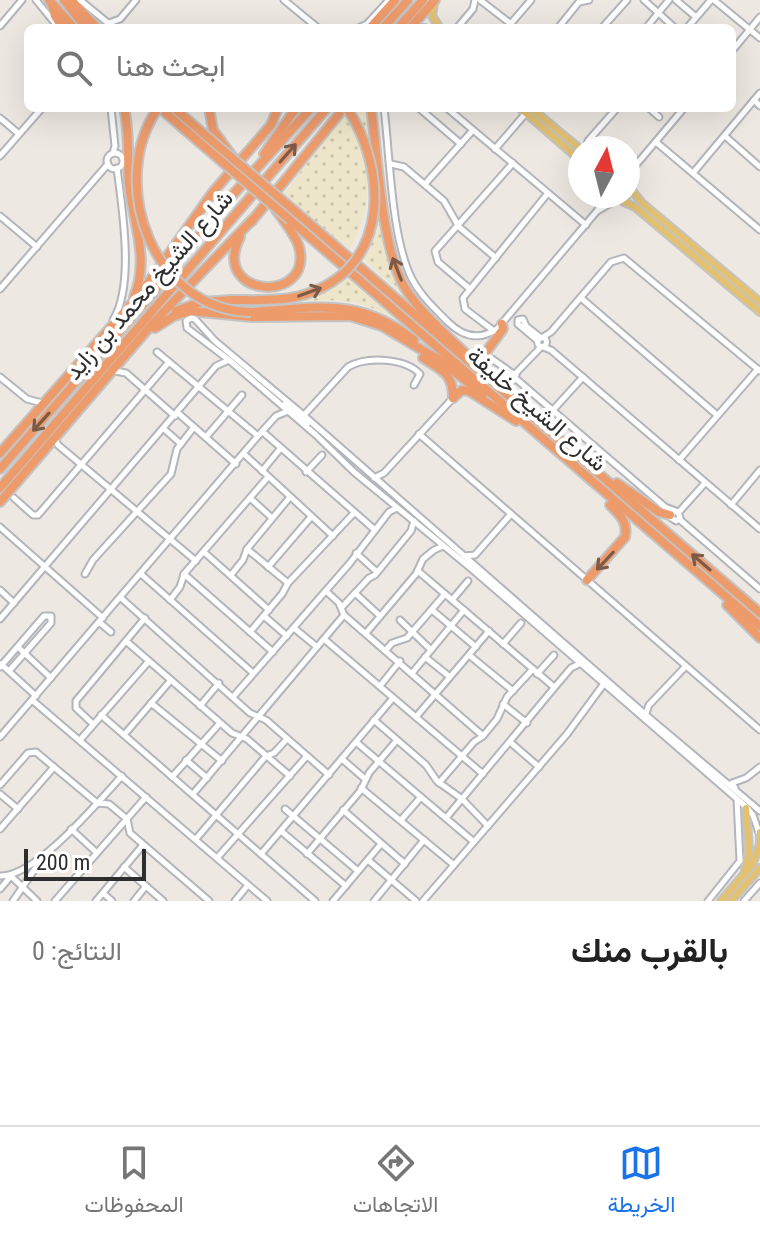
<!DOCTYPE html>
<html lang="ar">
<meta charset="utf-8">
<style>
:root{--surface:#fff;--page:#f2f2f2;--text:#222;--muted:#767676;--line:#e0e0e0;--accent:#1a73e8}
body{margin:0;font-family:"Roboto Condensed",Vazirmatn,sans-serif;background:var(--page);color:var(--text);direction:rtl}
.compass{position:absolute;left:568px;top:136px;width:72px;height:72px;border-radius:50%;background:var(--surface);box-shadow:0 8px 32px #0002;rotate:7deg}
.scale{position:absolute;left:24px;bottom:20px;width:122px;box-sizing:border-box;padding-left:8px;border:4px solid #2e2e2e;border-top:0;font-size:22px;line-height:28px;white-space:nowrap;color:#2e2e2e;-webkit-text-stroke:6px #fff;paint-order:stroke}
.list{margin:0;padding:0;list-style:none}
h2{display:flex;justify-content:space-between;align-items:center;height:104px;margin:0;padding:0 32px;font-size:34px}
h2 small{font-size:26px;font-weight:400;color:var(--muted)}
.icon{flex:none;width:44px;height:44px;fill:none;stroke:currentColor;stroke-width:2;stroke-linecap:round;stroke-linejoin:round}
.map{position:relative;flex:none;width:760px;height:901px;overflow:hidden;direction:ltr}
.search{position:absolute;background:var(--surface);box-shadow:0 8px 32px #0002;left:24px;right:24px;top:24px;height:88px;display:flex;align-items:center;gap:20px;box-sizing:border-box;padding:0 28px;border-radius:12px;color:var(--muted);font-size:30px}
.sheet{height:224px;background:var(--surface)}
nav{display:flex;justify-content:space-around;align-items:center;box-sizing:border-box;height:112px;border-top:2px solid var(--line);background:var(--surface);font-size:22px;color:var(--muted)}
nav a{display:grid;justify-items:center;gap:4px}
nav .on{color:var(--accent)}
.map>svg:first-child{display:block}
</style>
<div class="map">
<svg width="760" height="901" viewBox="0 0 760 901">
<defs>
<pattern id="sand-dots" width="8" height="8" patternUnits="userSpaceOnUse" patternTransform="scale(2)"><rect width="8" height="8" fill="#eee6ca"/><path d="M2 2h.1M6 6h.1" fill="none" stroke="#ccc6ae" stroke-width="1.8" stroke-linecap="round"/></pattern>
</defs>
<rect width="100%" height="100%" fill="#eee8e2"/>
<!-- sand -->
<g fill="url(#sand-dots)">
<path d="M355,108H369L385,233L414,306L361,257C388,207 379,158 355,108Z"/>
<path d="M346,112C373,160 375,200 350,250L284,194Z"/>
<path d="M344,275L398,321C389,317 380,311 370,307C342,297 311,301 282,302Z"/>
</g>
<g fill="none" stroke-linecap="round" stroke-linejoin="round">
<!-- minor casing -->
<g stroke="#b3b5bc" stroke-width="9">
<g id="minor">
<polyline points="36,0 58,27"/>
<polyline points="80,0 114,28"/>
<polyline points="284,0 318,28"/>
<polyline points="480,0 511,24"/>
<polyline points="644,0 675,28"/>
<polyline points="676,0 696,17"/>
<polyline points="714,0 760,38"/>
<polyline points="109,23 120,19 136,0"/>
<polyline points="0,26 22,0"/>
<polyline points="358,28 367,24 389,0"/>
<polyline points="457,28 473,9 475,0"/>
<polyline points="507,28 531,0"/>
<polyline points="558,28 579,2 589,0"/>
<polyline points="602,28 627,0"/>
<polyline points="646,28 669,0"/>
<polyline points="687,28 711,0"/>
<polyline points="732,51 760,17"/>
<polyline points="754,100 760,106"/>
<polyline points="111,108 115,146 113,153"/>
<path d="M384,108C390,156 391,238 412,279C421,296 435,309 448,322C463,337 480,341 498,328L597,211L616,200"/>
<polyline points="419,108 461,144"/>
<polyline points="447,108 586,225"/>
<polyline points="649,108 659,117"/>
<polyline points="0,118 19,134"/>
<polyline points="725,136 760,167"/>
<polyline points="656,142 760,230"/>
<polyline points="586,148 588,141 617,108"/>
<polyline points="495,149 526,113"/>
<circle cx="115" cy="161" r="8"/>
<polyline points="0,156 42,108"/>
<polyline points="391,164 404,167 444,201 459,227 496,258"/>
<polyline points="693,173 760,93"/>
<polyline points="630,183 636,165 684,108"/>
<polyline points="425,184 473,130"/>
<polyline points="598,210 603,196"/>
<polyline points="0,216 37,247"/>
<polyline points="0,289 108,164"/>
<polyline points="470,289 438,262 435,251 513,163"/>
<polyline points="581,298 717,415"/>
<path d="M113,320C135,285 122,208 117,168"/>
<polyline points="494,331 465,309 463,298 548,193"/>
<polyline points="543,337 551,332 611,262 624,258 760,371"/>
<circle cx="542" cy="342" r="4.5"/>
<polyline points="538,341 518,324 518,320 523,319 526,326 541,338"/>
<polyline points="543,347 551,350 760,529"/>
<polyline points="157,352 258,436"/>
<polyline points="492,359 512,373"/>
<polyline points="115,371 126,373 175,416"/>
<polygon points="511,373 516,375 513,380 509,378"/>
<polyline points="515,374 541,347"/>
<polyline points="0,377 27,399 42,403"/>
<polyline points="515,378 665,507 678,512 680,518 676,521 670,517 674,511"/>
<polyline points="285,404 308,423"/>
<polyline points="553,410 583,377"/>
<polyline points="178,413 236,464"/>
<path d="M304,415L348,367C367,356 405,358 420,374L414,385"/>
<polyline points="164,429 181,444"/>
<polyline points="263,432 375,530"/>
<polyline points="419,434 760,730"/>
<polyline points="206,437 242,395"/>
<polyline points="55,439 58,445 196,561"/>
<polyline points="244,454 333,536"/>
<polyline points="679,460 758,369"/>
<polyline points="262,471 280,449"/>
<polyline points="306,472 322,455"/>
<polyline points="374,478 384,473 453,398"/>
<polyline points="14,498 33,515 38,515 169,362"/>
<polyline points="250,498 272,518"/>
<polyline points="731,505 760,470"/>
<polyline points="679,512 705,483"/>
<polyline points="679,519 760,589"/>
<polyline points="0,527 103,618"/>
<polyline points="247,549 288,583"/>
<polyline points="204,552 269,610"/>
<polyline points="356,553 377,572"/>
<polyline points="464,556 475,555 511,514"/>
<polyline points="268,567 311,517"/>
<polyline points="418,571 554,687"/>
<polyline points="85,574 93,560 171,474 177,449 194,427"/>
<polyline points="141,574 253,673"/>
<polyline points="184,574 273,652"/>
<polyline points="231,575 243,560 247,549 290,497"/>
<polyline points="0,590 14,603"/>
<polyline points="326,591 339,603 344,615 483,736"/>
<polyline points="355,593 380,616"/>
<polyline points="121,598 250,713 266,720 329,775"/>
<polyline points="170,600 180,587 184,574 268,477"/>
<polyline points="452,600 468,581"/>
<polyline points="342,607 369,578 375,575 411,531 414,521"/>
<polyline points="432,610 476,647"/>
<polyline points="264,616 287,636"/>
<polyline points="0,619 216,366 229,360"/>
<polyline points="400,620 431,650"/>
<polyline points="99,622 111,632"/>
<polyline points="294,628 317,647"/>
<polyline points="250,632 282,594 288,583 354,513"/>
<polyline points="366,633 416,574 423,559 434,550 443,546"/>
<polyline points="324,639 483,774"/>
<polyline points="126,641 232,733 247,739 290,776"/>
<polyline points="503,644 521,623"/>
<polyline points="18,647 51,678"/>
<polyline points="386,650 392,643 407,638 445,594"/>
<polyline points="469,655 513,691"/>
<polyline points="425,657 450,677"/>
<polyline points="1,664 36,696"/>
<polyline points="0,667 44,616 51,616 51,623 9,671"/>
<polyline points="413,672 464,610"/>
<polyline points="537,674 554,655"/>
<polyline points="380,686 400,661"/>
<polyline points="233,697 350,563 389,512 397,508"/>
<polyline points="32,700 267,901"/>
<polyline points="151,703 222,761"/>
<polyline points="503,704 527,723"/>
<polyline points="200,706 219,683"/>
<polyline points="101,715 315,901"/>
<polyline points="645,716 649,705 686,666"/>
<polyline points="416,717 489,631"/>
<polyline points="374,720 426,765 437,781 462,799 488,826"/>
<polyline points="93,724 76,708 76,701 145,618"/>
<polyline points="124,735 171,680"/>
<polyline points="0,737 258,436 276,416 288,411"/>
<polyline points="80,740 149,661"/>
<polyline points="356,742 474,842"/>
<polyline points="510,742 539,767"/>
<polyline points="342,759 365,779"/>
<polyline points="186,760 207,778"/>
<polyline points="172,777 220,723"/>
<polyline points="439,783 474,742 483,736 497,719 507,697 533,669"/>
<polyline points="0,785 28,753 36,752 97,803 109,804 127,819 130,833 209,901"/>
<polyline points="361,788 454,865"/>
<polyline points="735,788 732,783 746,778 760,767"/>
<polyline points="0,794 18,809"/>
<polyline points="193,794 344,615"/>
<polyline points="285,809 358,871"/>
<polyline points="343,810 405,864"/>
<polyline points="446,818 554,688 571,668 579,664"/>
<polyline points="401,820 421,797"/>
<polyline points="0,829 54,767"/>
<polyline points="71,829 97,853"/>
<polyline points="281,831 346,886"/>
<polyline points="759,833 753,815 744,805 473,570 354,472 316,435 229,360 187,328 186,321 191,318 195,319 215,341 301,413 647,716 760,811"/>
<polyline points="196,839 266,756 274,753 287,739"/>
<polyline points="261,854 393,698"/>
<polyline points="307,854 361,790 369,773 397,740"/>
<polyline points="217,858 307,756"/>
<polyline points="368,860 416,901"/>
<polyline points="124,867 163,901"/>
<path d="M0,876C36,877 97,803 122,776"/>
<polyline points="0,889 11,876 37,901"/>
<polyline points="103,893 112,901"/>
<polyline points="13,901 39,863"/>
<polyline points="55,901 146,797"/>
<polyline points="96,901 143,845"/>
<polyline points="134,901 146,886"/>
<polyline points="235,901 248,885"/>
<polyline points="333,901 381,844"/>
<polyline points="374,901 424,840"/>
<polyline points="423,901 567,734 603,685"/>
<polyline points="708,901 740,861 737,799"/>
<polyline points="744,901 760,883"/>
</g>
</g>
<!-- major casing -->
<g stroke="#c4c4c4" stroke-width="10">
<g id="major">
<polyline points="434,3 432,16 440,28"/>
<polyline points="417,28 425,28"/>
<polyline points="520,108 580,160"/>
<polyline points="531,108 580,149"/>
<polyline points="630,188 642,203 760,302"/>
<polyline points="608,196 616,200 627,196"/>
<polyline points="620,200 635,207 760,312"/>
<polyline points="760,832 760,842"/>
<polyline points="745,871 749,850 746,808"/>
<polyline points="721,901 752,865 760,844"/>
<polyline points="731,901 760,868"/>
</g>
</g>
<!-- highway casing -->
<g stroke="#c4c4c4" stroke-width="12">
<g id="highway">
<polyline points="49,0 74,28"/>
<polyline points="64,0 86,28"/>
<polyline points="71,0 97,28"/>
<polyline points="52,5 55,16 63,28"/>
<polyline points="370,28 395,0"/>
<polyline points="383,28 408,0"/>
<polyline points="398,28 423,0"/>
<polyline points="410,28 435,0"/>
<path d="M124,108C130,133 127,159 129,184C133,222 150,259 134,297"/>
<polyline points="160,108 199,142"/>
<polyline points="174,108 205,135"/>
<polyline points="209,108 213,130 235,160"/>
<path d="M371,108C378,157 381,248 405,288C421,314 447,335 468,356"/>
<polyline points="264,154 296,108"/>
<polyline points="296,212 760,613"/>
<polyline points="290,220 760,626"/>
<polyline points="251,222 344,108"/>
<path d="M240,237C209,298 314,305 299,247C295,234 284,221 276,210"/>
<polyline points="176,311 201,302 233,300"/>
<path d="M251,312C317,308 358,296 414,340"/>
<polyline points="155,328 174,316 191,311 252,317 350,316 382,326 439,360"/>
<path d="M423,358C442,371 453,373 453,398"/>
<polyline points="437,358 483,394"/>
<polyline points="489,378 484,355 503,329 502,324"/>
<polyline points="453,398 462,390 469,391 516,421"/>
<polyline points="0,453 141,293 213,192 271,125 278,108"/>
<polyline points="0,469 153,293 229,199 311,108"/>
<polyline points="617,483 659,512 670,515"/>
<polyline points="0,488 327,108"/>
<polyline points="0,502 153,323 252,220"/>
<path d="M587,580L625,537C628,522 620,515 610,505"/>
<polyline points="727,605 760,638"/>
</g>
</g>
<!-- minor -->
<use href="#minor" stroke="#fff" stroke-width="5"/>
<!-- major -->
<use href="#major" stroke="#e3c171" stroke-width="6"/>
<!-- highway -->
<use href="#highway" stroke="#ee9b6c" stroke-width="8"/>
<!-- highway-bridge casing -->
<g stroke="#c4c4c4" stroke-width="12" stroke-linecap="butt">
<g id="highway-bridge">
<path d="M158,108C106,183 154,311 251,312"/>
<polyline points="205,135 296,212"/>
<polyline points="199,142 290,220"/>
<path d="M233,300C260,300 287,302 312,292C391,262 386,168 347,108"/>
</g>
</g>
<!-- highway-bridge -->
<use href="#highway-bridge" stroke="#ee9b6c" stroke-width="8"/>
</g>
<!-- one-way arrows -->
<defs><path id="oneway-shaft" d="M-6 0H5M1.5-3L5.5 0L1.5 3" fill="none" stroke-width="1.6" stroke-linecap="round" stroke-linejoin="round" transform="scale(2)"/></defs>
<g stroke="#7b5a47">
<use href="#oneway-shaft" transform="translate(288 153) rotate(-49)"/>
<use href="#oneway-shaft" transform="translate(397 269) rotate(-111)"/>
<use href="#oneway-shaft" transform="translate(310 292) rotate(-20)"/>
<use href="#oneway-shaft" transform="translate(41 422) rotate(132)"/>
<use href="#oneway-shaft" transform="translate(605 561) rotate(133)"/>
<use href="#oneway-shaft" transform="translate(701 562) rotate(-139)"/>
</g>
<g text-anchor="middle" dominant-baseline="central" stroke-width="8" stroke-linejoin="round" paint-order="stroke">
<!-- street labels -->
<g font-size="24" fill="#2e2e2e" stroke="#fff">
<text transform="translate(149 285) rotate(-49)">شارع الشيخ محمد بن زايد</text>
<text transform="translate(537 409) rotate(41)">شارع الشيخ خليفة</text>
</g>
</g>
</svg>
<svg class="compass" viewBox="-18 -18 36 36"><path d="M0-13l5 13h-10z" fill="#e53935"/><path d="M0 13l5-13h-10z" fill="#767676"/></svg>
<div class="scale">200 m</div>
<div class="search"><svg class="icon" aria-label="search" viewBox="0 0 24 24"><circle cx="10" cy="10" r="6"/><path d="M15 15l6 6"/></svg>ابحث هنا</div>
</div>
<section class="sheet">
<h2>بالقرب منك<small>النتائج: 0</small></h2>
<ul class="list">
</ul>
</section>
<nav>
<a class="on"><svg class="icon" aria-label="map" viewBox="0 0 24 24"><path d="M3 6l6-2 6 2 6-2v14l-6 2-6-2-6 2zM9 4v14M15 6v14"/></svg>الخريطة</a>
<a><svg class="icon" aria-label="directions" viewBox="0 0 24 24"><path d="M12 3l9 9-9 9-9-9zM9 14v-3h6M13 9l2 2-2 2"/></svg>الاتجاهات</a>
<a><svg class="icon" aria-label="saved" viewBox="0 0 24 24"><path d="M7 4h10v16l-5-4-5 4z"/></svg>المحفوظات</a>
</nav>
